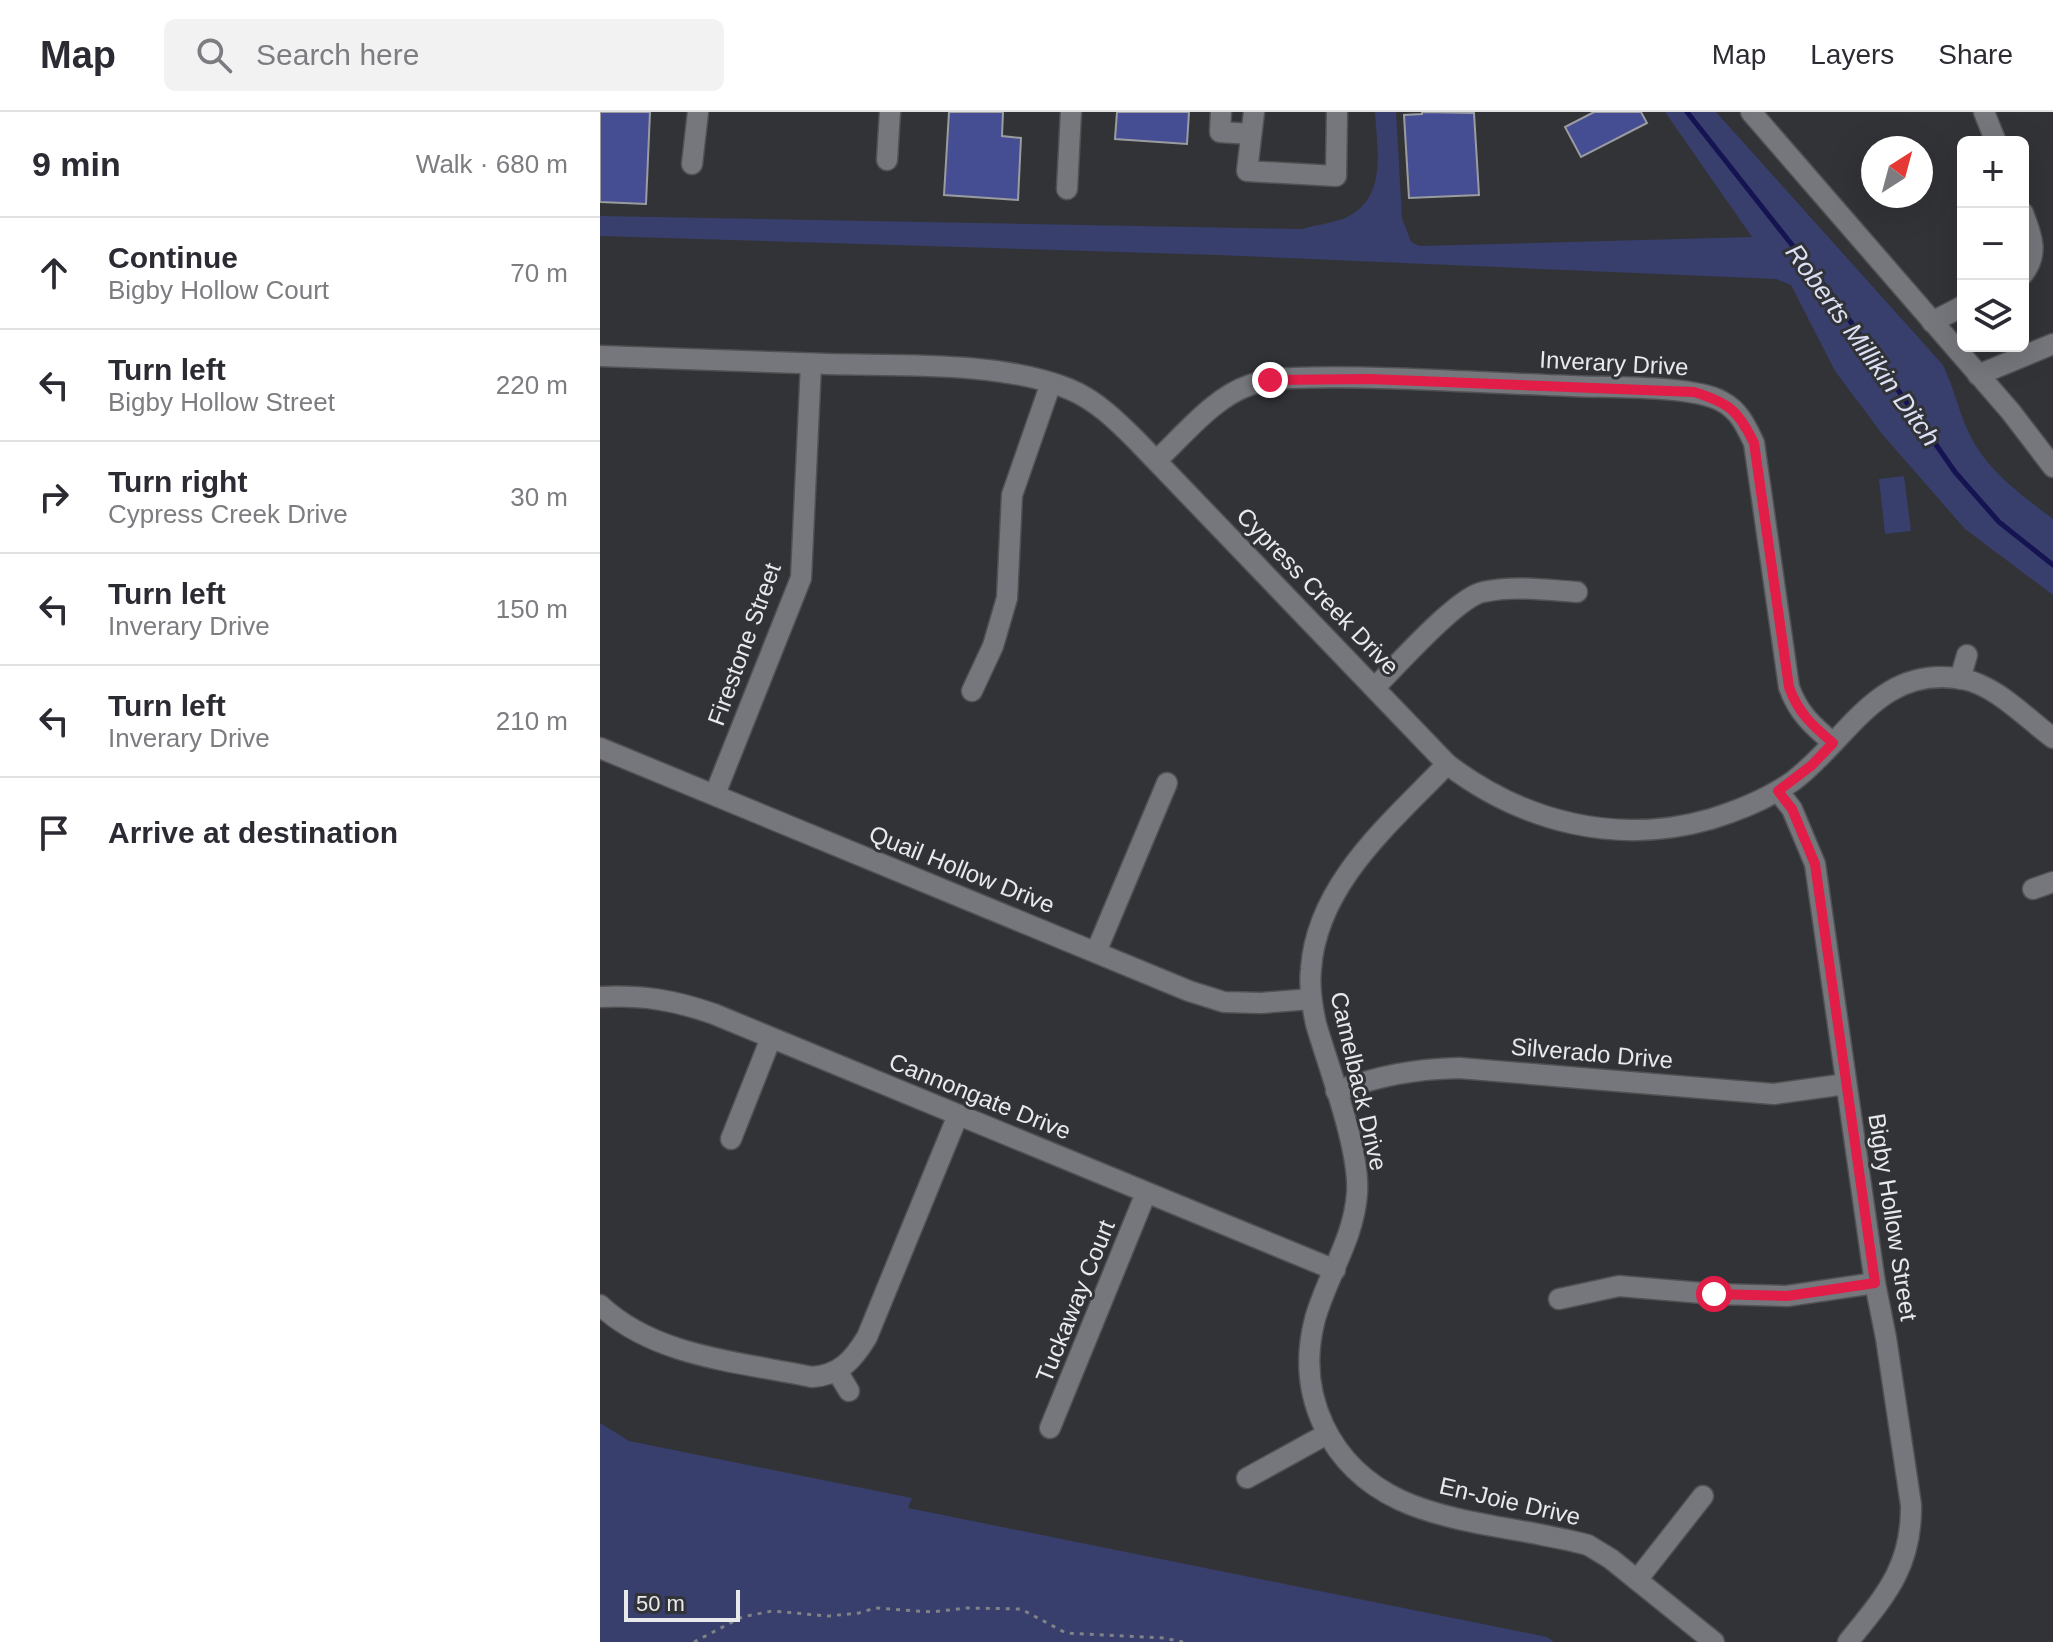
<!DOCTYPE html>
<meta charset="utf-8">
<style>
:root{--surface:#fff;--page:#f2f2f3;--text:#2b2b33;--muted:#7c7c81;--line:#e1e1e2}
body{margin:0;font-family:Helvetica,sans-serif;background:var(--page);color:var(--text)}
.controls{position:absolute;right:24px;top:24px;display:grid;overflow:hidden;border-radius:12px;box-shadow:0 8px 32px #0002}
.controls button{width:72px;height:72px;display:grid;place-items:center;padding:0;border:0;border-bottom:2px solid var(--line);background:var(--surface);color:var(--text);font:40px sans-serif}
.compass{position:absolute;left:1261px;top:24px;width:72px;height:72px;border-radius:50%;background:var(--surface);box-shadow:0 8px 32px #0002;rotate:36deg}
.scale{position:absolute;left:24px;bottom:20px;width:116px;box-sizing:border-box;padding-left:8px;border:4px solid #e8e9eb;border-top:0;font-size:22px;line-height:28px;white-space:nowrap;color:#e8e9eb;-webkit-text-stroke:6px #323337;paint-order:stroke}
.stop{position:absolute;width:24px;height:24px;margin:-18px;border:6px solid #e11d48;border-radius:50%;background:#fff}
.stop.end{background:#e11d48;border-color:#fff;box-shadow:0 2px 8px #0008}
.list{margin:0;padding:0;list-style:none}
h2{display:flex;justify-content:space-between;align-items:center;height:104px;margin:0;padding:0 32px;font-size:34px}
h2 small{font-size:26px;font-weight:400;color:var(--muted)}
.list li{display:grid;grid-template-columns:52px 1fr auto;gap:24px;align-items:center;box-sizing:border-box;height:112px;padding:0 32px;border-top:2px solid var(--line)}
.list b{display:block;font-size:30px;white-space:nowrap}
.list p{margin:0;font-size:26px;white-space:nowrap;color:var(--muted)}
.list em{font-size:26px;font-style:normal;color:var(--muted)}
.icon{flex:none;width:44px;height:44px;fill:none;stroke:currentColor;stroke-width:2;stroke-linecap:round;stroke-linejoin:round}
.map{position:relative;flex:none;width:1453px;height:1530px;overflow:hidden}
header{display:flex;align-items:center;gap:48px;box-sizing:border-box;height:112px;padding:0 40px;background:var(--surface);border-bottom:2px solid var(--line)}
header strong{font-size:38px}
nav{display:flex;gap:44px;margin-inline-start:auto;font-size:28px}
.search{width:560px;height:72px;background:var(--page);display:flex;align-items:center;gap:20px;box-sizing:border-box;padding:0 28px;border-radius:12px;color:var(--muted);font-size:30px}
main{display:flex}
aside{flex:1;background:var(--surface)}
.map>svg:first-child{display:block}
</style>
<header>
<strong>Map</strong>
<div class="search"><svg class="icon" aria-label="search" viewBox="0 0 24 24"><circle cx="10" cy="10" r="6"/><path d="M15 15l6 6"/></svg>Search here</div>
<nav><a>Map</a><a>Layers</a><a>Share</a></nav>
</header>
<main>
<aside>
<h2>9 min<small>Walk · 680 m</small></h2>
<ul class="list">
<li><svg class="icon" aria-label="ahead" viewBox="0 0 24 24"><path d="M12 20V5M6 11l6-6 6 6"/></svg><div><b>Continue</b><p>Bigby Hollow Court</p></div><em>70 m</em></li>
<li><svg class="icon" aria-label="left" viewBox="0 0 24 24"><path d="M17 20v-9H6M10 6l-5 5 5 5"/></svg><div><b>Turn left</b><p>Bigby Hollow Street</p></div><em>220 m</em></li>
<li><svg class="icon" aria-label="right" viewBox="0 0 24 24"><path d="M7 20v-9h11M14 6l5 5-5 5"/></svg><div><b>Turn right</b><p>Cypress Creek Drive</p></div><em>30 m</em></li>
<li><svg class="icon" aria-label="left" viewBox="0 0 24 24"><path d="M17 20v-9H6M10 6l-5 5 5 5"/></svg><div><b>Turn left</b><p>Inverary Drive</p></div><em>150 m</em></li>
<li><svg class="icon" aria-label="left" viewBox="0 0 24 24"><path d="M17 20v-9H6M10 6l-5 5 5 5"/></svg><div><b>Turn left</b><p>Inverary Drive</p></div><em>210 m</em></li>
<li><svg class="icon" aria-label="arrive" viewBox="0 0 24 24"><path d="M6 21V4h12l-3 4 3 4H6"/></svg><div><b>Arrive at destination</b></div></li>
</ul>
</aside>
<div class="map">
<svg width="1453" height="1530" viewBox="0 0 1453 1530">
<rect width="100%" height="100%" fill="#323337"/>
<!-- green -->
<g fill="#383f6c">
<path d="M775,0H796L802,106L811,130L820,134L1152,125L1065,0H1116L1343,253C1354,276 1359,301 1370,323C1388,360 1422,383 1453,407V483L1365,417L1283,323L1235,259L1191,173L1176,167L617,143L0,124V104L702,117C716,113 732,111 745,106C788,87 777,37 775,0Z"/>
<polygon points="1304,364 1311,419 1285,422 1279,367"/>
<polygon points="0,1311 29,1329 312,1386 308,1396 947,1525 954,1530 0,1530"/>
</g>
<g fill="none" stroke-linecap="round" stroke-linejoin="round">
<!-- stream -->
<polyline stroke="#151352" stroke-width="5" points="1087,0 1234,186 1355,360 1399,410 1453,453"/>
</g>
<!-- building -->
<g fill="#454e92" stroke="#9b9ca0" stroke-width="2">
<polygon points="0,0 50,0 46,92 0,90"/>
<polygon points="349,0 403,0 402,24 421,26 418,88 344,83"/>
<polygon points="517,0 589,0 587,32 515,27"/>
<polygon points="822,0 874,1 879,83 809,86 804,3 822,2"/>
<polygon points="994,0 1041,0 1047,11 981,45 965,15"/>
</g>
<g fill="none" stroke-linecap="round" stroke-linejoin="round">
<!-- minor casing -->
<g stroke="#505153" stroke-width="23">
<g id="minor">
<polyline points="621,0 620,20 651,22"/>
<polyline points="654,0 647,59 736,64 737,0"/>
<polyline points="1151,0 1411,300 1453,355"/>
<polyline points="1384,0 1396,30"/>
<polyline points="287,48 290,0"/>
<polyline points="92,52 98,0"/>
<polyline points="467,77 471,0"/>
<path d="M1423,101C1432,124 1439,142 1423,162"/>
<polyline points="1332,210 1363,194"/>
<path d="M0,244C75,247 151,250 227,252C300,254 401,249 469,277C496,288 517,309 537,329L847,652C923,710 1017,734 1111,707C1140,698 1168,687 1193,669C1249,627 1278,552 1362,567C1396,573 1426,606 1453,626"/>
<polyline points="1378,263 1453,232"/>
<path d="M557,348C584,323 614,285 650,273C664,268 678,266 692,266C785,263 879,271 971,274C1008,276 1091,273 1121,289C1139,298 1146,314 1154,331L1189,575C1198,601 1213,614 1233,631"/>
<polyline points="1360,567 1367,543"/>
<path d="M775,575C796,555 857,485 883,480C914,473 946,478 977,480"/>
<polyline points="372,579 393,534 407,486 412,383 451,271"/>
<polyline points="0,636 589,879 624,890 661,891 711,887"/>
<path d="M847,652C792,710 717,771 711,857C709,875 712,894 716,912C729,957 760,1037 757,1081C754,1127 727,1164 715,1207C695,1283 730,1355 800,1388C854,1413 930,1417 988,1433L1011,1447L1114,1530"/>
<path d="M1178,679L1192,697L1215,752L1275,1171L1286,1226L1311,1393C1312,1455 1285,1484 1248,1530"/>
<polyline points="115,682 201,466 211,252"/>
<polyline points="1433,777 1453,770"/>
<polyline points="496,840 567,671"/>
<path d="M0,885C43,883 74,888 114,902L735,1158"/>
<path d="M736,979C780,964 812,957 859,956L1174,982L1246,972"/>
<polyline points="131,1027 171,926"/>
<polyline points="959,1187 1019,1174 1114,1182 1187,1184 1275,1171"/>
<path d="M0,1193C55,1245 141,1250 212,1265C240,1263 253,1248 267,1225L358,1003"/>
<polyline points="237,1259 249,1279"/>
<polyline points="450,1316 546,1081"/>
<polyline points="647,1366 727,1322"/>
<polyline points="1037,1468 1103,1384"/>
</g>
</g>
<!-- path -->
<polyline stroke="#818285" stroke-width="3" stroke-dasharray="4 6" stroke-linecap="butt" points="94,1530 142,1505 172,1499 228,1504 259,1501 275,1496 332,1500 366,1496 421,1497 466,1521 564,1526 583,1530"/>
<!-- minor -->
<use href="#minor" stroke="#76777c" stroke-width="20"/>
</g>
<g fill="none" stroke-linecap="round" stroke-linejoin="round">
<!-- route -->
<path stroke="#e11d48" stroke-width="10" d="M670,268L769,267L1094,280C1129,291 1138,298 1154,331L1189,575C1198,601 1213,614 1233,631L1212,653L1178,679L1192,697L1215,752L1275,1171L1187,1184L1114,1182"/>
</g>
<g text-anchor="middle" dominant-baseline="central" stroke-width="6" stroke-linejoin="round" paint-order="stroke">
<!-- street labels -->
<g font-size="24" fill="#e8e9eb" stroke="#323337">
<text transform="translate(1014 251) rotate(3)">Inverary Drive</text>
<text transform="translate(718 479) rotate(46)">Cypress Creek Drive</text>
<text transform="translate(144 532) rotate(-70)">Firestone Street</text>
<text transform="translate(362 757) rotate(22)">Quail Hollow Drive</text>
<text transform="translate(992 941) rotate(5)">Silverado Drive</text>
<text transform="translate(759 969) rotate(77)">Camelback Drive</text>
<text transform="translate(380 984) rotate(22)">Cannongate Drive</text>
<text transform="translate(1293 1105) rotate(81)">Bigby Hollow Street</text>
<text transform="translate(475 1189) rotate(-68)">Tuckaway Court</text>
<text transform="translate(910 1389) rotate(13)">En-Joie Drive</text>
</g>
<!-- water labels -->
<g font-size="26" font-style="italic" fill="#dce0f4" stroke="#323337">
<text transform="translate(1263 233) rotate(54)">Roberts Millikin Ditch</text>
</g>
</g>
</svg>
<div class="controls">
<button>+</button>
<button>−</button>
<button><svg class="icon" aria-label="layers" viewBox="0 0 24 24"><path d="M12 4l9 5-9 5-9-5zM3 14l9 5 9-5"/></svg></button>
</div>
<svg class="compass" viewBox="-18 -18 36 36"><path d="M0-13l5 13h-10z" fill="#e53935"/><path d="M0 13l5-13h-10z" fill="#7c7c81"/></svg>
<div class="scale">50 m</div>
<div class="stop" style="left:1114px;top:1182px"></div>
<div class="stop end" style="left:670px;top:268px"></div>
</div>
</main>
